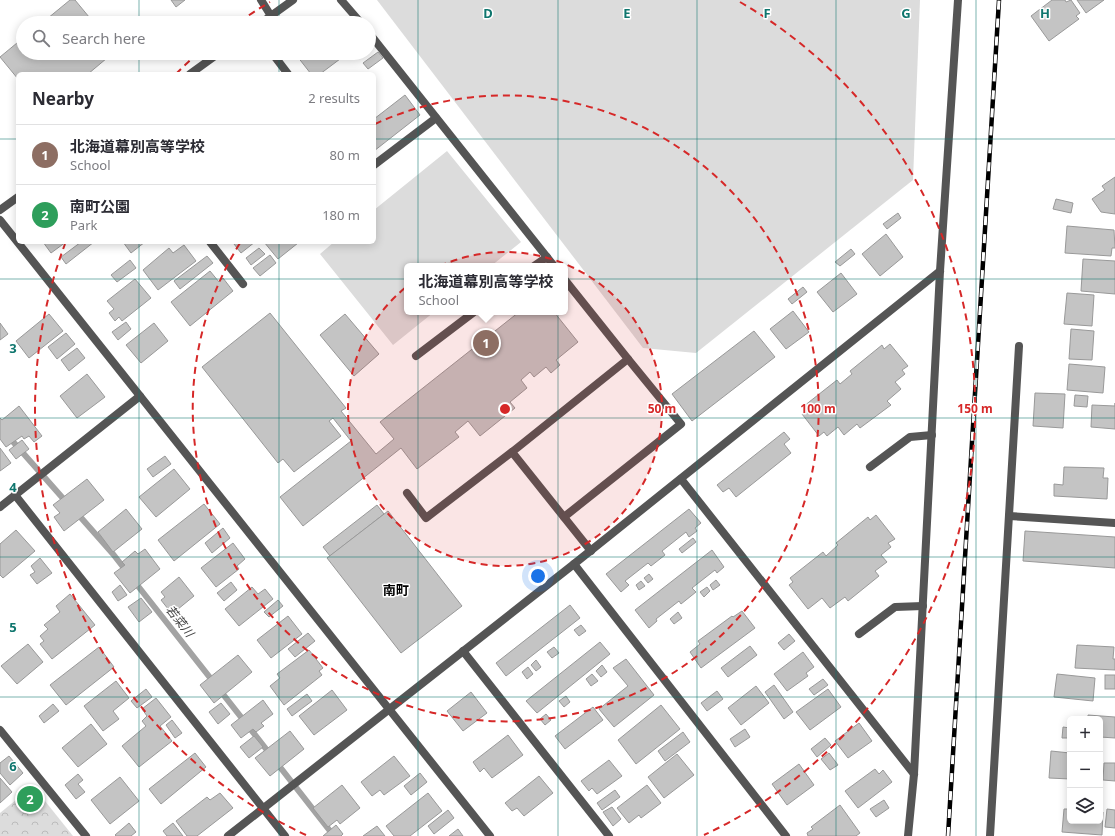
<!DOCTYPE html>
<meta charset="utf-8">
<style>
:root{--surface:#fff;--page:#f7f7f7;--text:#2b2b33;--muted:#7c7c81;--line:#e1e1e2;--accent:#0f766e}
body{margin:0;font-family:"Noto Sans","Noto Sans JP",sans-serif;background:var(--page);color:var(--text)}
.controls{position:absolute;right:12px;bottom:12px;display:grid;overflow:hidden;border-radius:6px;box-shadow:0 2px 10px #0003}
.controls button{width:36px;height:36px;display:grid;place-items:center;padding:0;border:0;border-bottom:1px solid var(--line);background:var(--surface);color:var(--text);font:20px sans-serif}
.you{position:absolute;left:538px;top:576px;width:14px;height:14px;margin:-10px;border:3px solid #fff;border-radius:50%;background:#1a73e8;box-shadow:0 0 0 6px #1a73e833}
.badge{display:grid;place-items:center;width:26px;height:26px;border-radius:50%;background:var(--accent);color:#fff;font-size:13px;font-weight:700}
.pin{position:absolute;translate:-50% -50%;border:2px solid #fff;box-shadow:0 1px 4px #0006}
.popup{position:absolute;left:404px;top:263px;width:164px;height:52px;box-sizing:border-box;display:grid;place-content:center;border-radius:6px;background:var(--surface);filter:drop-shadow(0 1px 3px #0005);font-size:13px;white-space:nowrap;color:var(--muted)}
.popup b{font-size:15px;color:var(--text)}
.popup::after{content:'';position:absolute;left:50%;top:100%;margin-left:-8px;border:8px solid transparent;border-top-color:var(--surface)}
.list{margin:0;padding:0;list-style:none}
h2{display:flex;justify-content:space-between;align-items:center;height:52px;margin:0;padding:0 16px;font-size:17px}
h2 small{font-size:13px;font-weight:400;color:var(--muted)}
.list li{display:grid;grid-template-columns:26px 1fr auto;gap:12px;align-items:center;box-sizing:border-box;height:60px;padding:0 16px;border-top:1px solid var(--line)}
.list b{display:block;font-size:15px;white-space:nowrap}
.list p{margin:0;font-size:13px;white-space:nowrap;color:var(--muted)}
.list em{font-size:13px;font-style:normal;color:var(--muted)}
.icon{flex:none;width:22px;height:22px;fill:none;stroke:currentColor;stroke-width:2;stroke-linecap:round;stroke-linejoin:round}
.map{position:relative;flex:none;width:1115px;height:836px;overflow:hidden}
.search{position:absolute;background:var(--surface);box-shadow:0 2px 10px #0003;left:16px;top:16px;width:360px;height:44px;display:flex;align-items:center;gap:10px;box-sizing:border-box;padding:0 14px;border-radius:22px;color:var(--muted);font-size:15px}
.panel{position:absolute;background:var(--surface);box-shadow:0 2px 10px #0003;left:16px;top:72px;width:360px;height:172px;border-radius:6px}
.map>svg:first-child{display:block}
</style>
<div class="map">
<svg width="1115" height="836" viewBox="0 0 1115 836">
<defs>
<pattern id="park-crowns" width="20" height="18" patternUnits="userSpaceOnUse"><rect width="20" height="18" fill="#dcdcdc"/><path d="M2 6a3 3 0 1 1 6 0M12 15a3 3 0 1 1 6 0" fill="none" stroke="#bbb"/></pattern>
</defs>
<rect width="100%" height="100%" fill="#fff"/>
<!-- grass -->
<g fill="#dcdcdc">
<polygon points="377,0 920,0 913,180 696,353 643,348"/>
<polygon points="447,151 521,242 491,266 407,266 407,312 434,312 393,345 320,254 334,242 374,242 374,210"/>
</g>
<!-- park -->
<polygon fill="url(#park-crowns)" points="33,786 73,836 0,836 0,813"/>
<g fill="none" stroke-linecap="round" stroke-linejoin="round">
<!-- stream -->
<g stroke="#a3a3a3" stroke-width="6">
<polyline points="0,427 68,504"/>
<polyline points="76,512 113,554 127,572"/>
<polyline points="134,581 270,754"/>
<polyline points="276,762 334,836"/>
</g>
</g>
<!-- building -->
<g fill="#c4c4c4" stroke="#999">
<polygon points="70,0 75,0 94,23 42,23"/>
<polygon points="171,0 185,0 176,7"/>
<polygon points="1052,0 1065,0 1066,2 1071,0 1080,13 1076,16 1079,19 1049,41 1031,16"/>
<polygon points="1077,0 1104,0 1086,13"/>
<polygon points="23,38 23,53 113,53 88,74 18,74 18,79 0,57"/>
<polygon points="378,52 383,58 368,69 363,63"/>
<polygon points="302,53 348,53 320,74 311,74 297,56"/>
<polygon points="405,95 420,115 374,151 374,119"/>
<polygon points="1115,177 1115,214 1101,212 1092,199 1105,190 1102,186"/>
<polygon points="1056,199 1073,203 1071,213 1053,209"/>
<polygon points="898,213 901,218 887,229 883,224"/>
<polygon points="1067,226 1114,230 1115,248 1112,248 1111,256 1065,253"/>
<polygon points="886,234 903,257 880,276 862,254"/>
<polygon points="43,242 66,242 51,253"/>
<polygon points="81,242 94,242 66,264 61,257"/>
<polygon points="123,242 145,242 131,253"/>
<polygon points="236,242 255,242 241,253 234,244"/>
<polygon points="264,242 298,242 298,243 278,259"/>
<polygon points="184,245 196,261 158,290 143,270 169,248 173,253"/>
<polygon points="259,248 265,254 251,265 246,258"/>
<polygon points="851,249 855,254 840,266 835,262"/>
<polygon points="270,255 276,263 260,276 253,268"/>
<polygon points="207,256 213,263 180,289 174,281"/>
<polygon points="1083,259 1115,261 1115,294 1081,291"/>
<polygon points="130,260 136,268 117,282 111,275"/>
<polygon points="210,271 219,282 223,278 233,291 190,326 171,302"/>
<polygon points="841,273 857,294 833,312 817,292"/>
<polygon points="135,279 151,298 122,321 119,317 115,321 109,313 114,309 107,301"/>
<polygon points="803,287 807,292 792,304 788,299"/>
<polygon points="1067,293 1094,295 1092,326 1064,324"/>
<polygon points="793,311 809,332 786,349 770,329"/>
<polygon points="519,312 554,312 578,342 556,360 560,365 551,373 546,367 534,377 530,372 521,380 527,388 510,402 515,408 480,436 468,421 455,432 459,437 417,469 401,448 303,526 280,497 351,441 333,418 329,421 341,436 294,472 283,459 278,463 202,367 270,313 346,408 341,411 376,454 394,439 380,422"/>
<polygon points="49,314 63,331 29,358 16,341"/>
<polygon points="345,314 379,354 354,376 320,335"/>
<polygon points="126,322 131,329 118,340 112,332"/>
<polygon points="0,323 8,334 0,340"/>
<polygon points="154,323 168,341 141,363 126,345"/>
<polygon points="1071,329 1094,331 1092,360 1069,359"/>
<polygon points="754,331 775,357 692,421 672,394"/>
<polygon points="66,333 75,344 57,359 48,347"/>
<polygon points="890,344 908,366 902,370 905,374 895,382 901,389 887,401 891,405 860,428 857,424 844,435 838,427 827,436 824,432 819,436 802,414 807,410 804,406 837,380 840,384 852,374 850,371 882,345 884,349"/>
<polygon points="77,348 85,358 69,371 61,360"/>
<polygon points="1069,364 1105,367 1103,393 1067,390"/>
<polygon points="87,374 105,397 77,418 60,396"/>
<polygon points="1035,393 1065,394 1063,428 1033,426"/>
<polygon points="1075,395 1088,396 1087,407 1074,406"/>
<polygon points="1115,403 1115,429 1091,427 1092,405 1115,406"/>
<polygon points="19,406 42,436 34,442 29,436 24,439 22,436 6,447 0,439 0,418 2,420"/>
<polygon points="784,432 790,439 784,444 791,453 736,497 729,488 723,492 717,485"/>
<polygon points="22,440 29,449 16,459 9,450"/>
<polygon points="0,448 11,463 0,471"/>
<polygon points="165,456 171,464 153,477 147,469"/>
<polygon points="1064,467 1104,468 1103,478 1108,478 1107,499 1054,496 1054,484 1063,485"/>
<polygon points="174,469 190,489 156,517 139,497"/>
<polygon points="87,479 104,500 64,531 54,517 60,513 53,505"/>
<polygon points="204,504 220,524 174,561 158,540"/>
<polygon points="377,505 384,514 330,556 323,547"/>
<polygon points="126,509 142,529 113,552 98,532"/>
<polygon points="689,509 701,523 695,528 697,531 689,537 686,532 662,551 665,555 651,566 648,563 625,581 629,585 621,592 606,574"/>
<polygon points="388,511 462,606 401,653 327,558"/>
<polygon points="876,515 895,539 888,543 891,547 881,555 887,562 875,571 879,576 848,601 845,597 830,608 822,598 808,609 789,585 793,582 790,578 823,552 826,556 838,545 836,543 868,517 870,520"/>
<polygon points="223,528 230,538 212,553 205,543"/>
<polygon points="16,530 35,551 3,578 0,575 0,544"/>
<polygon points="1025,531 1115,537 1115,568 1023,561"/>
<polygon points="693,538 696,542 682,553 679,549"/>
<polygon points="233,543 245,559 237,566 239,569 216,587 201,568"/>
<polygon points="145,549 160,569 130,593 114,573 125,565 122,562 135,551 138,554"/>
<polygon points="712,550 724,567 717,573 715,570 692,588 696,592 681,604 679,601 656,619 657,621 649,628 635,610"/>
<polygon points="40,558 52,573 37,584 30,575 35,572 31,566"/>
<polygon points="649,574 653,579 648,583 644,578"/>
<polygon points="179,577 194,596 172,614 161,600 165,597 161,592"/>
<polygon points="716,580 720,585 713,590 710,585"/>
<polygon points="641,581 645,586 639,590 636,585"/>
<polygon points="231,582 237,590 224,601 217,593"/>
<polygon points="120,585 127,595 118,601 112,592"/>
<polygon points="252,587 258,594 265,589 273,599 239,626 225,609"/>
<polygon points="707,587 710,591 704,597 700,592"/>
<polygon points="70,594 95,625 52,659 40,644 44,641 40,636 48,629 44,625 60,612 56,606"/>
<polygon points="141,598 152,612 139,622 128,607"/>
<polygon points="278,600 283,606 269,617 264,612"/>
<polygon points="570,605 580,618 506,676 496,663"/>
<polygon points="742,611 755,628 701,668 690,652 700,644 698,641 732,616 733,617"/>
<polygon points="678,612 682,618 674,624 670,619"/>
<polygon points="288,616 302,634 271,658 257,640"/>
<polygon points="581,625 586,631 579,636 574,630"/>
<polygon points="308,633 315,641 295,657 288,649"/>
<polygon points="789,634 795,641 784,650 778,643"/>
<polygon points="600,642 610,654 537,713 526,701"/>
<polygon points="28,644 43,662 17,684 1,666"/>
<polygon points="1077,645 1114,647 1113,659 1115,659 1115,670 1075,668"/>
<polygon points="750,646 757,655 728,677 721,668"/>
<polygon points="99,647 114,667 66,705 50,685"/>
<polygon points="554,647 559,653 552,658 547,652"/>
<polygon points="309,650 323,668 319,671 322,675 284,705 270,686 280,678 277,674"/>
<polygon points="803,652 814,667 806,673 808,676 787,691 774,674"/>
<polygon points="238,655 252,672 214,703 200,685"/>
<polygon points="626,659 654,695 614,727 599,709 628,686 613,668"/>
<polygon points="536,660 541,667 536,671 531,665"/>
<polygon points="602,665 607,672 601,677 596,671"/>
<polygon points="528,667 533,674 527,679 522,672"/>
<polygon points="592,674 598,681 591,686 586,679"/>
<polygon points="1057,674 1095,678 1093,701 1054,697"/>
<rect x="1105" y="675" width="10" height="14"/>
<polygon points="823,679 828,685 814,695 809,689"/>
<polygon points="116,681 129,698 113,711 119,719 103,731 84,706"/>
<polygon points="774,685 793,712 784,719 765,692"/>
<polygon points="756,686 769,703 741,725 728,708"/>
<polygon points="146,689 152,697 137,708 131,701"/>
<polygon points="828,689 841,707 810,730 796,712"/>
<polygon points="332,690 347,710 314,735 299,716"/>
<polygon points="717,691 723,699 707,711 701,703"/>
<polygon points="471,692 487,713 463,731 447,711"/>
<polygon points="307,694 312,701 292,716 287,709"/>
<polygon points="566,696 570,702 564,707 559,701"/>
<polygon points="156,698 171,717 160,726 172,741 139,767 122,746 146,726 142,721 147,716 142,709"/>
<polygon points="263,700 273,714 261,723 264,726 256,732 253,729 241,738 231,725"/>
<polygon points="221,703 230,714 218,724 209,712"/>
<polygon points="53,704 59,711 44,723 39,716"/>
<polygon points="661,705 680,729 636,764 618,740"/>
<polygon points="593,707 603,720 565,749 555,736"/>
<polygon points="546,714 551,720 545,725 540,719"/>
<polygon points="1088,715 1115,717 1115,738 1100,737 1100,719 1088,719"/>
<polygon points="172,720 182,733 175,738 166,725"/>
<polygon points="859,723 872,741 848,758 835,741"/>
<polygon points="91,724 107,744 78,767 62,748"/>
<polygon points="1063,727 1070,728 1070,738 1062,738"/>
<polygon points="745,729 750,737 735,747 730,739"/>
<polygon points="290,731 304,749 270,776 255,758"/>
<polygon points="683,732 690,742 665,761 658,751"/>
<polygon points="508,735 523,755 492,778 484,768 480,772 473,762"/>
<polygon points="254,736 263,747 249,758 240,747"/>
<polygon points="825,738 831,745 817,757 811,749"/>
<polygon points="1051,751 1070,753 1070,779 1049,778"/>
<polygon points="195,753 206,767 161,804 149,789"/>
<polygon points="829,753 838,765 830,770 821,759"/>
<polygon points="677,754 694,775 664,798 648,777"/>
<polygon points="9,756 23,773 10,785 0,773 0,763"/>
<polygon points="394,756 410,776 384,795 380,790 372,796 361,782"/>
<polygon points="609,760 622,776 597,794 592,788 589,791 581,781"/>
<polygon points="1104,763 1115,763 1115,781 1103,780"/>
<polygon points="799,764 814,785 787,805 772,784"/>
<polygon points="875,769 879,774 883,770 892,782 858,808 845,791"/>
<polygon points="420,773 427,782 411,795 404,786"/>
<polygon points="78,774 83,780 78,784 85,792 76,799 65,785"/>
<polygon points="539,776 553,793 524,816 517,808 512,811 505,803"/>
<polygon points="120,777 139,801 110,824 91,800"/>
<polygon points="0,778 12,792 0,803"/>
<polygon points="342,785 360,808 340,824 337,820 328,827 313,808"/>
<polygon points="647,785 661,803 641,818 639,815 629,823 617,808"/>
<polygon points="615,790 620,797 602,810 597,803"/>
<polygon points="220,793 233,808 197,836 187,836 176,821 207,797 210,800"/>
<polygon points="428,793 442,811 410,836 394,836 386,826"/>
<polygon points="884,800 889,808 876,817 870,809"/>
<polygon points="840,805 860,833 856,836 808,836 807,833 813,829 811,827"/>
<polygon points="612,807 621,819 613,826 603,812"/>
<polygon points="1064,809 1070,809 1070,821 1100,821 1100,812 1103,812 1102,835 1062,832"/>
<polygon points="1107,809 1115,810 1115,828 1105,827"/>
<polygon points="448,810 454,818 434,834 428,826"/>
<polygon points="129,823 136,832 131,836 116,836 115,835"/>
<polygon points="173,823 183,836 167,836 163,831"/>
<polygon points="336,825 343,834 341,836 323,836"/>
<polygon points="377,826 385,836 363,836"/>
<polygon points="458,829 463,836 449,836"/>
</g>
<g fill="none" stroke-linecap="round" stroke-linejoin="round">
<!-- service -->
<g stroke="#555" stroke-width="8">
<polyline points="341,0 361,23"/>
<polyline points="369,33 554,266"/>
<polyline points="272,53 288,74"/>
<polyline points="374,165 436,118"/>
<polyline points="534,266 547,257"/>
<polyline points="565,280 628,359 512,452 591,551"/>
<polyline points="416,356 474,312"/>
<polyline points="870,467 910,437 932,435"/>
<polyline points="407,493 426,518 512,452"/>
<polyline points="564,517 681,424 628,359"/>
<polyline points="859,634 895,607 923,606"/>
</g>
<!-- minor -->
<g stroke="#555" stroke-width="8">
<polyline points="261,0 271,16"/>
<polyline points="261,23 293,0"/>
<polyline points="190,74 219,53"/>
<polyline points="0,210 18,197"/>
<polyline points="0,220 490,836"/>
<polyline points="210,242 243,284"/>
<polyline points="681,479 914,774"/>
<polyline points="15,495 285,836"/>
<polyline points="0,507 140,396"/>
<polyline points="1009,516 1115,523"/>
<polyline points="574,564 786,836"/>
<polyline points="463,651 609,836"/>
<polyline points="0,730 86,836"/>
<polyline points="228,836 574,564 940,271"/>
<polyline points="908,836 914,774 940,271 958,0"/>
<polyline points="990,836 1019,346"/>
</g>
<!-- rail casing -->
<g stroke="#000" stroke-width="4.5">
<polyline id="rail" points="948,836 999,0"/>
</g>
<!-- rail -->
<use href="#rail" stroke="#fff" stroke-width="3" stroke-dasharray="9" stroke-linecap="butt"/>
</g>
<!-- grid -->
<path fill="none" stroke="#0f766e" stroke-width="1" stroke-opacity="0.55" d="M139,0V23M279,0V23M418,0V836M558,0V836M697,0V836M836,0V836M976,0V836M139,53V74M279,53V74M0,139H18M374,139H1115M139,242V836M279,242V836M0,279H1115M0,418H1115M0,557H1115M0,697H1115"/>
<!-- distance rings -->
<circle cx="505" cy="409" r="157" fill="#d62828" fill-opacity=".12"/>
<g fill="none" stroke="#d62828" stroke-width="2" stroke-dasharray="7 5">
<circle cx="505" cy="409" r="157"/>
<path d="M375 124A313 313 0 1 1 240 243"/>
<path d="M306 835A470 470 0 0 1 65 244M176 74A470 470 0 0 1 197 54M239 22A470 470 0 0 1 270 2M740 2A470 470 0 0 1 704 835"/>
</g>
<g text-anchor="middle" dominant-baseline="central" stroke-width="3" stroke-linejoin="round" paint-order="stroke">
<!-- water labels -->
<g font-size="12" font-style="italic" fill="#444" stroke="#fff">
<text transform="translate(180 621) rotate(52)">若菜川</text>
</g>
<!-- quarter labels -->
<g font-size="13" font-weight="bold" fill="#000" stroke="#fff">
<text x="396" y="590">南町</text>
</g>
</g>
<g font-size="13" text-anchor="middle" font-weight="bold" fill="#0f766e" stroke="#fff" stroke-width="3" stroke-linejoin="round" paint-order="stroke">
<text x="488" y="18">D</text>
<text x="627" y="18">E</text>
<text x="767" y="18">F</text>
<text x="906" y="18">G</text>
<text x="1045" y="18">H</text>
<text x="13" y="353">3</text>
<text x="13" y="492">4</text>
<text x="13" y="632">5</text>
<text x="13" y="771">6</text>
</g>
<circle cx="505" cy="409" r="6" fill="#d62828" stroke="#fff" stroke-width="2"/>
<g font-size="12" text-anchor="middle" font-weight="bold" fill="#d62828" stroke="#fff" stroke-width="3" stroke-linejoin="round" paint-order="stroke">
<text x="662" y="413">50 m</text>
<text x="818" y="413">100 m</text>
<text x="975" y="413">150 m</text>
</g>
</svg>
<div class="controls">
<button>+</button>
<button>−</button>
<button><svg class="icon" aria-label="layers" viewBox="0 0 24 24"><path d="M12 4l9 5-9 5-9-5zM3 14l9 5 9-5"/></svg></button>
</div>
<div class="you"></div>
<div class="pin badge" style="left:486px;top:343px;background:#8d6e63">1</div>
<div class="popup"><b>北海道幕別高等学校</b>School</div>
<div class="pin badge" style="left:30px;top:799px;background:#2e9e5b">2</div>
<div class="search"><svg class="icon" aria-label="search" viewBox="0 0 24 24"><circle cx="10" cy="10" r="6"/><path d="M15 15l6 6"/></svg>Search here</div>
<section class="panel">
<h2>Nearby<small>2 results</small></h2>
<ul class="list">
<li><span class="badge" style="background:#8d6e63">1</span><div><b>北海道幕別高等学校</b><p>School</p></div><em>80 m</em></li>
<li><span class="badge" style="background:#2e9e5b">2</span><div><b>南町公園</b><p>Park</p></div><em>180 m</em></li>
</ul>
</section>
</div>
